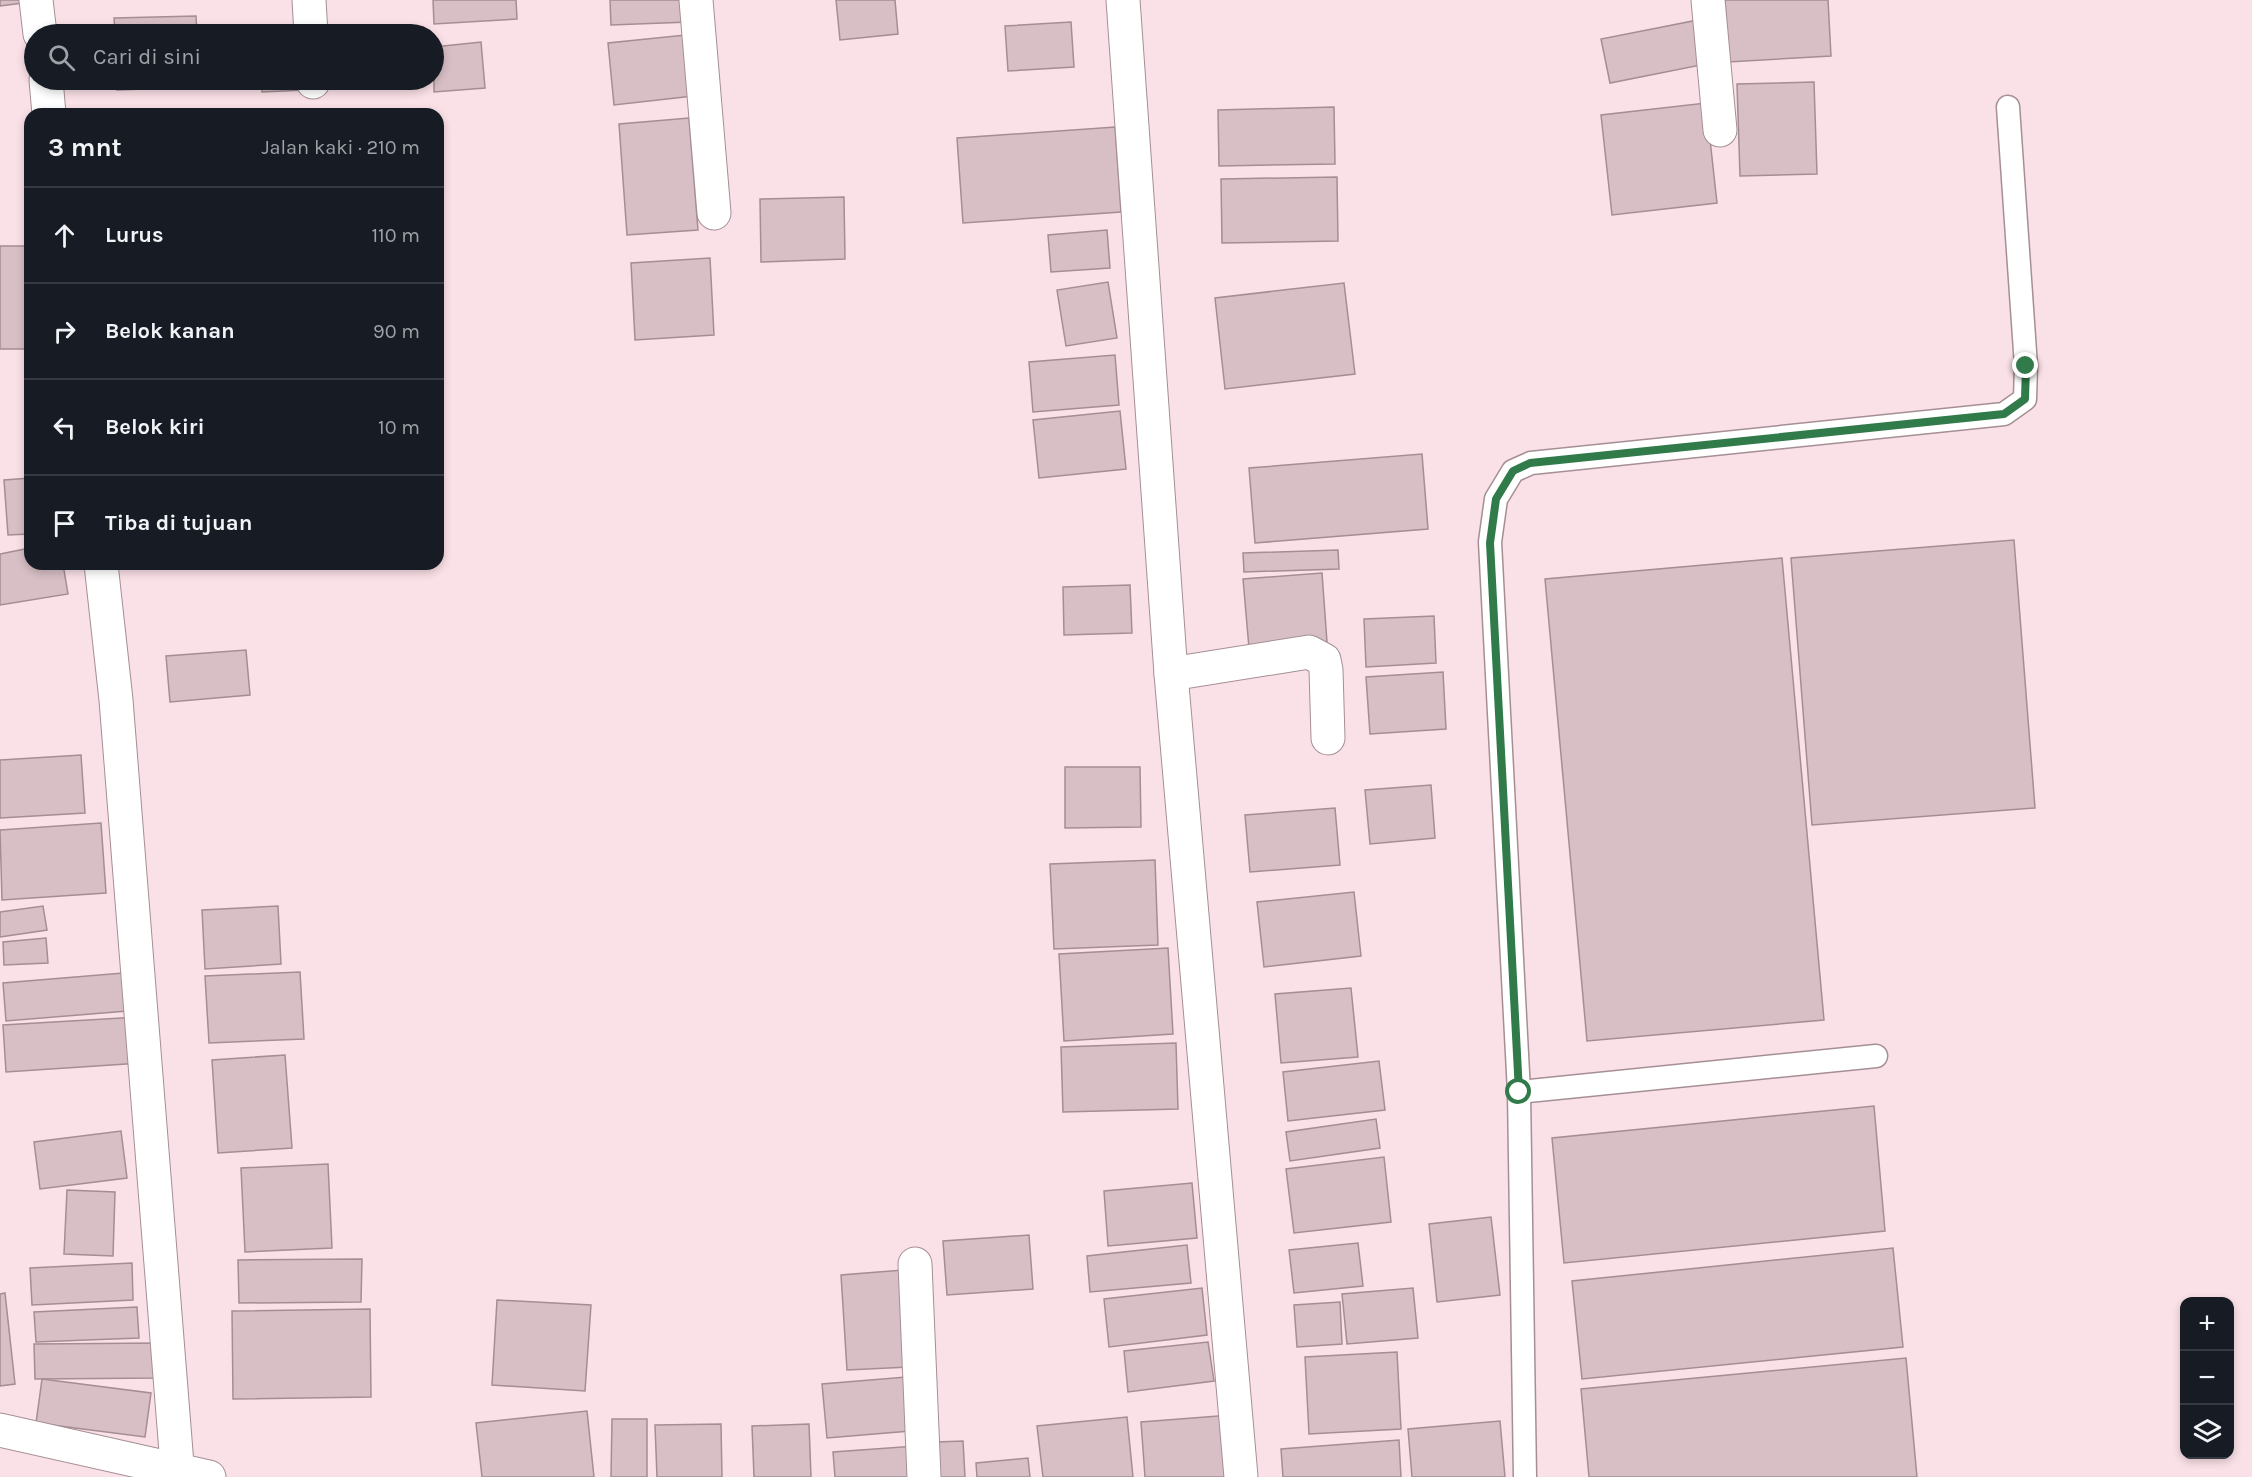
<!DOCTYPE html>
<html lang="id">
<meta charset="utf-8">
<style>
:root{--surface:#171b24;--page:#20242c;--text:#f1f3f6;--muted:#9ea1a6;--line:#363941}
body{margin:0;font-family:Karla,sans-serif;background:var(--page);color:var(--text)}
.controls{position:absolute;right:18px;bottom:18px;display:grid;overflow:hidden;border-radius:12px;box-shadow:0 3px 9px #0003}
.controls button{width:54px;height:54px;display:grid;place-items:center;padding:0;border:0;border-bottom:2px solid var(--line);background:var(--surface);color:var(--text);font:30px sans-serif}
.stop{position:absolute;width:18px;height:18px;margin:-14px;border:4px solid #307b49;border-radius:50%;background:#fff}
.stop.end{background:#307b49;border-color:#fff;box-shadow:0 2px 6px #0008}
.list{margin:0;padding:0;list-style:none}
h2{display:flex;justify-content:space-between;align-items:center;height:78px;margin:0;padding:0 24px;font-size:26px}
h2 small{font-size:20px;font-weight:400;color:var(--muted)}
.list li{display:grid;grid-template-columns:39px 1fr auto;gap:18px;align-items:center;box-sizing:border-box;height:96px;padding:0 24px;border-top:2px solid var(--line)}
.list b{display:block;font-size:22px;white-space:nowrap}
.list em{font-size:20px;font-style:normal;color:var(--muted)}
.icon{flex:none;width:33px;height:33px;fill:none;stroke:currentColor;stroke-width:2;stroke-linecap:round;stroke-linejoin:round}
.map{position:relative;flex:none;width:2252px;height:1477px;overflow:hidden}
.search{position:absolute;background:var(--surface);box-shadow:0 3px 9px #0003;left:24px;top:24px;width:420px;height:66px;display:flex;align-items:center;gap:15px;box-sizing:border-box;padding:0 21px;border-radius:33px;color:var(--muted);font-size:22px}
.panel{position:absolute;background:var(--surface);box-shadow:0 3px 9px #0003;left:24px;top:108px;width:420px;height:462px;border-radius:18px}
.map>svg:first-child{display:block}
</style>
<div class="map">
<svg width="2252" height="1477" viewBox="0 0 2252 1477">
<rect width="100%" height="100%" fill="#fae1e7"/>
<!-- building -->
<g fill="#d7bfc5" stroke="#a48d93" stroke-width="1.5">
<polygon points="0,0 30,0 30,2 0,6"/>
<polygon points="433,0 516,0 517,19 434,24"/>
<polygon points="610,0 688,0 689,22 611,25"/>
<polygon points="836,0 895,0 898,34 840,40"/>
<polygon points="1725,0 1828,0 1831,56 1728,62"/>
<polygon points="196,16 197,34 115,34 114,18"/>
<polygon points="1698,20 1706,64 1610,83 1601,39"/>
<polygon points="1071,22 1074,67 1008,71 1005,26"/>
<polygon points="251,28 251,34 217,34 217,30"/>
<polygon points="303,28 304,34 259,34 259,30"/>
<polygon points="695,34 702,95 614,105 608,43"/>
<polygon points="481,42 485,88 434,92 434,47"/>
<polygon points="116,80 198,80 199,87 117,90"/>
<polygon points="261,80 305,80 306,90 262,92"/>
<polygon points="1814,82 1817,174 1740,176 1737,84"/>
<polygon points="1706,103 1717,203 1612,215 1601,115"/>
<polygon points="1334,107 1335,164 1219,166 1218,110"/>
<polygon points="689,118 698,230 627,235 619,124"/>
<polygon points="1115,127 1121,212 963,223 957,138"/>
<polygon points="1337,177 1338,241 1222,243 1221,179"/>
<polygon points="844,197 845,259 761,262 760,199"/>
<polygon points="1107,230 1110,268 1051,272 1048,235"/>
<rect x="0" y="246" width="30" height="103"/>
<polygon points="710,258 714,335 635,340 631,263"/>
<polygon points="1108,282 1117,338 1066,346 1057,290"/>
<polygon points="1344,283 1355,374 1225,389 1215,298"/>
<polygon points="1115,355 1119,405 1033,412 1029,362"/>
<polygon points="1120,411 1126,469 1039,478 1033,420"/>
<polygon points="1422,454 1428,529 1255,543 1249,468"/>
<polygon points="30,478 30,534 8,535 4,480"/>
<polygon points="2014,540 2035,808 1812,825 1791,558"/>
<polygon points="30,548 30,564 63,564 68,594 0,605 0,554"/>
<polygon points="1338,550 1339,569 1244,572 1243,553"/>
<polygon points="1782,558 1824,1020 1587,1041 1545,579"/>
<polygon points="1322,573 1327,642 1249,648 1243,579"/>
<polygon points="1130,585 1132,633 1064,635 1063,587"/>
<polygon points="1434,616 1436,663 1366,667 1364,619"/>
<polygon points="246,650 250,695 170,702 166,656"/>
<polygon points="1443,672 1446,729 1370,734 1366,677"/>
<polygon points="81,755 85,813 0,818 0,760"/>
<polygon points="1065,767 1140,767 1141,827 1065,828"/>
<polygon points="1431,785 1435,838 1370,844 1365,790"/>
<polygon points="1335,808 1340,865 1250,872 1245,815"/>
<polygon points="101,823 106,893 2,900 0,830"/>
<polygon points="1155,860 1158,945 1054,949 1050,864"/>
<polygon points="1354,892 1361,956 1264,967 1257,902"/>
<polygon points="43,906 47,930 0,937 0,912"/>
<polygon points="278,906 281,964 205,969 202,910"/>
<polygon points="46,938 48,963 4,965 3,942"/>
<polygon points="1168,948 1173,1034 1064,1041 1059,954"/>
<polygon points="300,972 304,1039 209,1043 205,976"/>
<polygon points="123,973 127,1011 6,1021 3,983"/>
<polygon points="1351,988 1358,1057 1281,1063 1275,994"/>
<polygon points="138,1017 141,1063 6,1072 3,1025"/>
<polygon points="1176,1043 1178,1109 1063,1112 1061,1047"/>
<polygon points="285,1055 292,1148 218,1153 212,1060"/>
<polygon points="1379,1061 1385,1110 1288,1121 1283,1072"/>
<polygon points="1874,1106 1885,1231 1564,1263 1552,1138"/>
<polygon points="1376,1119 1380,1148 1290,1161 1286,1132"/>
<polygon points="121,1131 127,1178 40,1189 34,1142"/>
<polygon points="1384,1157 1391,1222 1294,1233 1286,1169"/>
<polygon points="328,1164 332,1248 245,1252 241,1168"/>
<polygon points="1192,1183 1197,1238 1108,1246 1104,1191"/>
<polygon points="67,1190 115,1192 113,1256 64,1254"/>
<polygon points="1491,1217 1500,1295 1437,1302 1429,1224"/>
<polygon points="1029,1235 1033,1289 947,1295 943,1241"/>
<polygon points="1358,1243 1363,1286 1294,1293 1289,1250"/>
<polygon points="1187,1245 1191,1283 1090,1292 1087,1256"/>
<polygon points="1893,1248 1903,1347 1582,1379 1572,1281"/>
<polygon points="362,1259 361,1302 239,1303 238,1260"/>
<polygon points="132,1263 133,1300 32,1305 30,1268"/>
<polygon points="903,1270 909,1367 847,1370 841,1275"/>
<polygon points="1202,1288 1207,1335 1109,1347 1104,1299"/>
<polygon points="1413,1288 1418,1338 1347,1344 1342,1294"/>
<polygon points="5,1293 15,1384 0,1386 0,1294"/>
<polygon points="497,1300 591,1305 585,1391 492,1385"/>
<polygon points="1340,1302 1342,1344 1297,1347 1294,1305"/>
<polygon points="137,1307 139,1338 36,1342 34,1312"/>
<polygon points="370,1309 371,1397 233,1399 232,1311"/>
<polygon points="1208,1342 1214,1381 1128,1392 1124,1351"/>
<polygon points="160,1343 160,1378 35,1379 34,1344"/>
<polygon points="1397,1352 1401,1429 1309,1434 1305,1357"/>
<polygon points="1906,1358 1917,1477 1589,1477 1581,1389"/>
<polygon points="906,1377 910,1431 827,1438 822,1384"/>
<polygon points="42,1379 151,1393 145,1437 36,1423"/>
<polygon points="587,1411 594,1477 482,1477 476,1423"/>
<polygon points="1231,1415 1236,1477 1145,1477 1141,1422"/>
<polygon points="1127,1417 1133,1477 1043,1477 1037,1426"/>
<polygon points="612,1419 647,1419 647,1477 611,1477"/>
<polygon points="1500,1421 1505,1477 1412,1477 1408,1429"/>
<polygon points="721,1424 722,1477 657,1477 655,1425"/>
<polygon points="809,1424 811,1477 754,1477 752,1426"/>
<polygon points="1399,1440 1401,1477 1283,1477 1281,1449"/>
<polygon points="963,1441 965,1477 938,1477 936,1442"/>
<polygon points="916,1446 918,1477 835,1477 833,1452"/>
<polygon points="1028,1458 1030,1477 977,1477 976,1463"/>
</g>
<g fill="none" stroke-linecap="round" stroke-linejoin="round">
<!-- service casing -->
<g stroke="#a58f94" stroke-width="25">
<g id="service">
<polyline points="1519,1092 1876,1056"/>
<polyline points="1525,1477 1519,1092 1490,542 1496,499 1513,471 1531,463 2004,414 2025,399 2026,366 2008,107"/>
</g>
</g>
<!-- minor casing -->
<g stroke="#a58f94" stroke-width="35">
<g id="minor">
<polyline points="36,0 40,34"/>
<polyline points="309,0 311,34"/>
<polyline points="696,0 714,213"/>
<polyline points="1123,0 1171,674 1241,1477"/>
<polyline points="1708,0 1720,130"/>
<polyline points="46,80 49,114"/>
<polyline points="313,80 313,82"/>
<polyline points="101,564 116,700 178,1477"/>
<polyline points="1171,674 1309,652 1324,660 1326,670 1328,738"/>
<polyline points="915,1264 924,1477"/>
<polyline points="0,1430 209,1477"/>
</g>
</g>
<!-- service -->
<use href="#service" stroke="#fff" stroke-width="22"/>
<!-- minor -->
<use href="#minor" stroke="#fff" stroke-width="33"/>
</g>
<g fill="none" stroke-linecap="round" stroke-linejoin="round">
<!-- route -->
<polyline stroke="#307b49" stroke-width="8" points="1519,1092 1490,543 1496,499 1513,471 1530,463 2004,414 2025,399 2026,366"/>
</g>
</svg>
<div class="controls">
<button>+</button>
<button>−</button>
<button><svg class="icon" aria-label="layers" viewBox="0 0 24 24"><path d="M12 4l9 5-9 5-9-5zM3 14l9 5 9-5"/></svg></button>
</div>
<div class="stop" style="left:1519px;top:1092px"></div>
<div class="stop end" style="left:2026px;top:366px"></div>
<div class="search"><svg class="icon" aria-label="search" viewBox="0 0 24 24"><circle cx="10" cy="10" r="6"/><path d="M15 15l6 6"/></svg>Cari di sini</div>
<section class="panel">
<h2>3 mnt<small>Jalan kaki · 210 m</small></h2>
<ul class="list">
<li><svg class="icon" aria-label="ahead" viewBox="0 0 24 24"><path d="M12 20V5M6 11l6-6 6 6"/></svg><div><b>Lurus</b></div><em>110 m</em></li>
<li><svg class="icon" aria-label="right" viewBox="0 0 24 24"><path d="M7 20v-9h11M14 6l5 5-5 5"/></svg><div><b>Belok kanan</b></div><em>90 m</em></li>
<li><svg class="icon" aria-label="left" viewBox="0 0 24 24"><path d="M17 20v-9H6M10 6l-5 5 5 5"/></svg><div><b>Belok kiri</b></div><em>10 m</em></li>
<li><svg class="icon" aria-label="arrive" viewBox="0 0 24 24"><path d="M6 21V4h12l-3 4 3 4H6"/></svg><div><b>Tiba di tujuan</b></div></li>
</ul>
</section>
</div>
